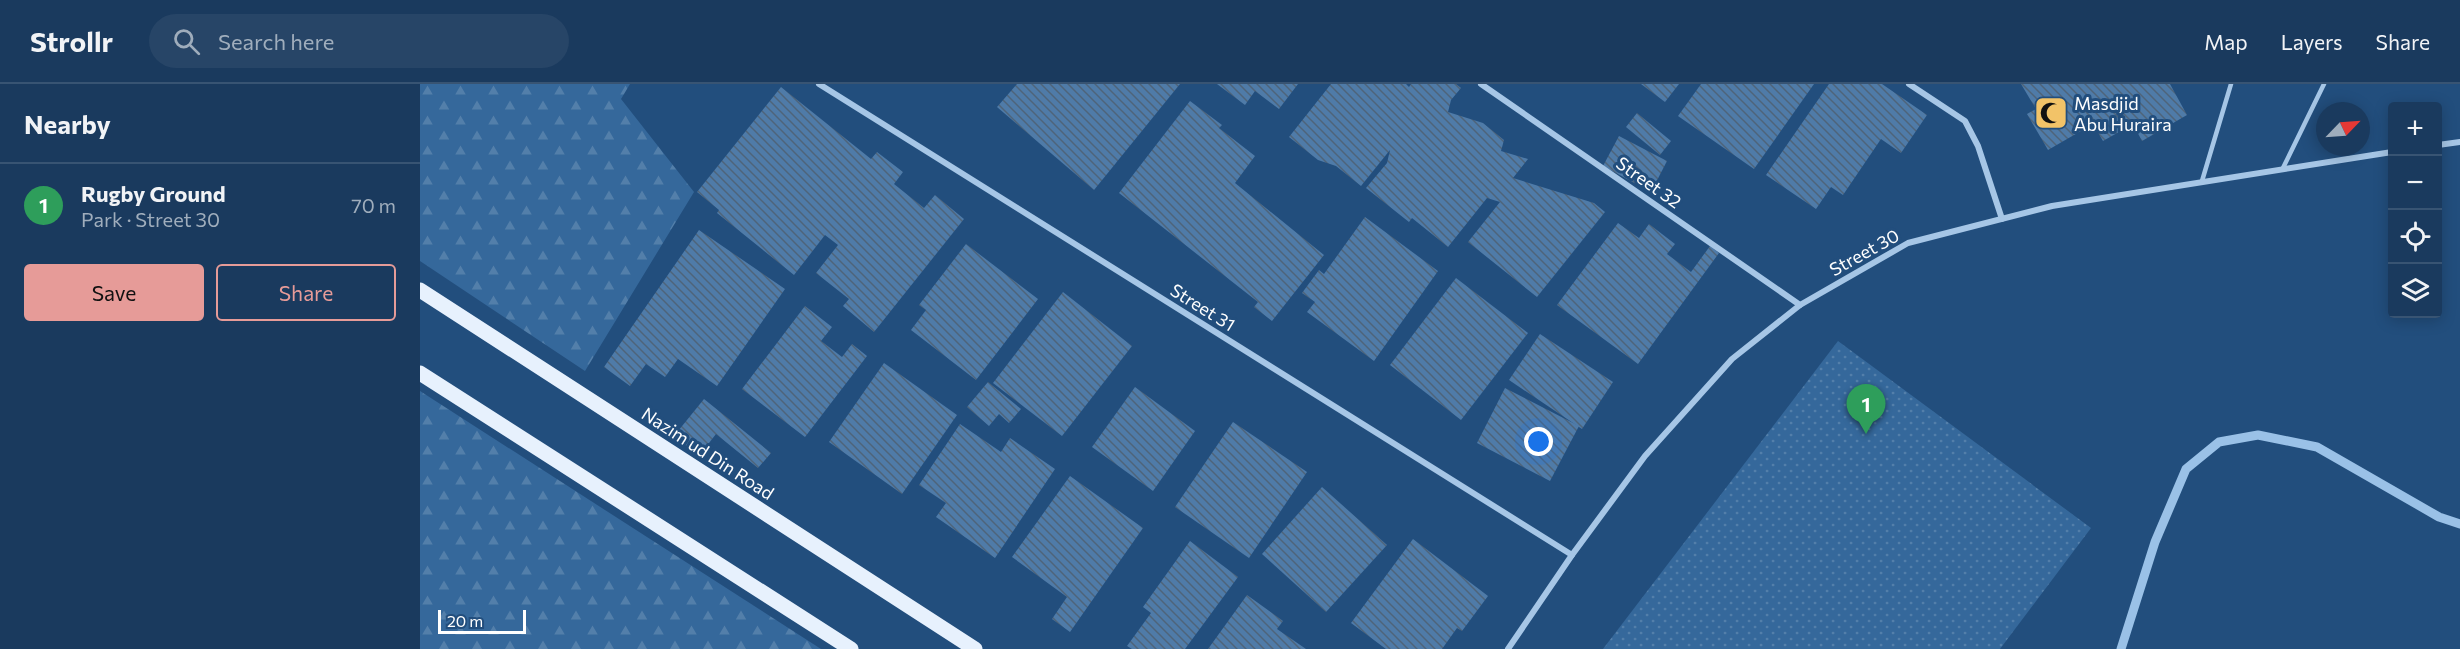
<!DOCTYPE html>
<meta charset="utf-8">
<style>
:root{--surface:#1a3a5e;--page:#274567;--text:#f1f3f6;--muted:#9fadbc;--line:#385473;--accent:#e69b98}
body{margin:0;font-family:Commissioner,sans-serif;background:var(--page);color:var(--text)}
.controls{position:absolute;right:18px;top:18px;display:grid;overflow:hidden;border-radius:6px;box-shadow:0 3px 15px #0003}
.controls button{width:54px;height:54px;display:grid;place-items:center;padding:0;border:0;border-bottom:2px solid var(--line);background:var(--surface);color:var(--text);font:30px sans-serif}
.compass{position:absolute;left:1896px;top:18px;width:54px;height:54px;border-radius:50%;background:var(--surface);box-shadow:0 3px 15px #0003;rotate:65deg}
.scale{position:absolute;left:18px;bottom:15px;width:88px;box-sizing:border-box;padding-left:6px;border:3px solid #fff;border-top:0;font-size:16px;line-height:21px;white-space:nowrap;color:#fff;-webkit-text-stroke:4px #224e7d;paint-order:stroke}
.you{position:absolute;left:1119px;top:358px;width:21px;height:21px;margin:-15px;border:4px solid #fff;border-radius:50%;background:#1a73e8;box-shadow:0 0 0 9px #1a73e833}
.badge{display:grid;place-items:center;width:39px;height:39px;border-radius:50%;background:var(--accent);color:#fff;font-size:20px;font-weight:700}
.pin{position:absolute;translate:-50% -50px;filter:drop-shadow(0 2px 3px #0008)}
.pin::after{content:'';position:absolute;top:32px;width:21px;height:18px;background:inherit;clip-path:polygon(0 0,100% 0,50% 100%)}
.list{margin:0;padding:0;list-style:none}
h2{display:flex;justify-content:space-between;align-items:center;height:78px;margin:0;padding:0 24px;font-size:26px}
h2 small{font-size:20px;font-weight:400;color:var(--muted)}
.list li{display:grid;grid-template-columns:39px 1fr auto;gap:18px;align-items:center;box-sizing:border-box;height:84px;padding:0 24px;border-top:2px solid var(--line)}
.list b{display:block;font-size:22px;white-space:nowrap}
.list p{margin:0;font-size:20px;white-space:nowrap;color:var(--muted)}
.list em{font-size:20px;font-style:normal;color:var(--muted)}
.actions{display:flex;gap:12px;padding:18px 24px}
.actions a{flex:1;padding:14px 0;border:2px solid var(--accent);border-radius:6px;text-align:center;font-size:21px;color:var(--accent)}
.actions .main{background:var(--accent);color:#111}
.icon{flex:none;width:33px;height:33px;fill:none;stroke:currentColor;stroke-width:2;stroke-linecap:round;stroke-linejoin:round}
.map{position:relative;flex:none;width:2040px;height:565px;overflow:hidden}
header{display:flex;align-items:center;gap:36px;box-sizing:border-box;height:84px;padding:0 30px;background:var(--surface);border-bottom:2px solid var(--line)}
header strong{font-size:28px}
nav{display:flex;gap:33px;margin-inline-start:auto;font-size:21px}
.search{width:420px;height:54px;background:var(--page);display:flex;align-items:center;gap:15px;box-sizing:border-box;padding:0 21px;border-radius:33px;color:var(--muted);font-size:22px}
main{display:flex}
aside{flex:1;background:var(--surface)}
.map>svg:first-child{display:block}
</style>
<header>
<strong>Strollr</strong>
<div class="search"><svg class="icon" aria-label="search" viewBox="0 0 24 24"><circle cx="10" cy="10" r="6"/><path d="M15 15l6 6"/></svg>Search here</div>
<nav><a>Map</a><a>Layers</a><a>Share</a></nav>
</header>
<main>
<aside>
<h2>Nearby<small></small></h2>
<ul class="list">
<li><span class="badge" style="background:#2e9e5b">1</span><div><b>Rugby Ground</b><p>Park · Street 30</p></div><em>70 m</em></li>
</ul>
<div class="actions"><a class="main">Save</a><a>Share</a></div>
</aside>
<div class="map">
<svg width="2040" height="565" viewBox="0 0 2040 565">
<defs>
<pattern id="forest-firs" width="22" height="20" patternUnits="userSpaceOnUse" patternTransform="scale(1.5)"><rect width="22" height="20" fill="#35689b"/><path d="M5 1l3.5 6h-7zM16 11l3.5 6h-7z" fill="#537faa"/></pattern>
<pattern id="park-dots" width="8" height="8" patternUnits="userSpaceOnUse" patternTransform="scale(1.5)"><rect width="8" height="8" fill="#35689b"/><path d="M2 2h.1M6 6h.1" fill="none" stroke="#537faa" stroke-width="1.8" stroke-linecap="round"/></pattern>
<pattern id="building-back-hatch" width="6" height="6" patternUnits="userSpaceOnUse" patternTransform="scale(1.5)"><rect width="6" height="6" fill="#4f7ba8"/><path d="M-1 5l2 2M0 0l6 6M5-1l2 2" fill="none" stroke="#4e647a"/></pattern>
</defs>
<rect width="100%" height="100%" fill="#224e7d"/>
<!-- forest -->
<g fill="url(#forest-firs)">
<polygon points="0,0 210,0 201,15 274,108 165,287 0,177"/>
<polygon points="0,307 401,565 0,565"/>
</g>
<!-- park -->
<polygon fill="url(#park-dots)" points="1418,257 1671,444 1580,565 1183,565"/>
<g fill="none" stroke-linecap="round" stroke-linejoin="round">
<!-- stream -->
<polyline stroke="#9ac1e7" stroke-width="9" points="1701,565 1735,458 1766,385 1799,358 1838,351 1897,363 2019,433 2040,440"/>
</g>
<!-- building -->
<g fill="url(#building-back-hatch)">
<polygon points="597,0 760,0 674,106 577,23"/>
<polygon points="797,0 878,0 859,25 835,7 825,21"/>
<polygon points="911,0 986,0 989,3 991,0 1036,0 1041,4 1031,16 1028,28 1063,39 1084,56 1081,67 1108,75 1093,94 1174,119 1185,128 1117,213 1048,158 1080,118 1067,114 1028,163 992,134 989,138 946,104 967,79 970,66 941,102 916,82 898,76 869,53"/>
<polygon points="1221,0 1259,0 1245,18"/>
<polygon points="1281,0 1394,0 1334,85 1258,32"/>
<polygon points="1409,0 1462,0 1507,31 1481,69 1461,55 1423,111 1411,103 1396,125 1346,91"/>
<polygon points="1601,0 1750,0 1767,31 1722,57 1713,40 1683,57 1673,40 1628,66 1607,30 1616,25"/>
<polygon points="361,3 451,75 457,68 483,88 474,100 504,124 515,111 544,135 454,248 423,222 429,215 396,189 418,161 405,151 374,191 297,129 299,126 277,108"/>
<polygon points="770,17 802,41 799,44 835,72 815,99 904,171 852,237 834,223 838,218 699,109"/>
<polygon points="1217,29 1251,57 1240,71 1206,43"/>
<polygon points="1199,52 1247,77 1231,108 1183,82"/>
<polygon points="945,133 1018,187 954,277 887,228 895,218 882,209 899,186 904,190"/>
<polygon points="1198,139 1219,154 1229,140 1255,160 1247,170 1271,188 1290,162 1299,169 1218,280 1137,221"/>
<polygon points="279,146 365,205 297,302 258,275 245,293 226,280 210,302 184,283"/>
<polygon points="546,160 618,215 556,296 491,246 506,226 499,221"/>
<polygon points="1036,194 1108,249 1041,336 970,281"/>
<polygon points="643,208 712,262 642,352 573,299"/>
<polygon points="385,222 412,243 401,257 422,273 432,260 447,272 385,353 322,305"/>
<polygon points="1120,250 1193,298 1162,345 1089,296"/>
<polygon points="464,279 537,331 482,410 409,358"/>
<polygon points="568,298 601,325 589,339 579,330 569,342 547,323"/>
<polygon points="715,303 775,347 733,407 672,363"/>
<polygon points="1085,304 1159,342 1130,397 1057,359"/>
<polygon points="284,315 351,369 338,384 296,350 279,372 254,352"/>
<polygon points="813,338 887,388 829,474 755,423"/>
<polygon points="540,340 581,368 590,354 635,385 575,474 516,433 526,419 499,401"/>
<polygon points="650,392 723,444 650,548 632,535 647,513 592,473"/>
<polygon points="902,403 967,461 906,528 842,470"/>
<polygon points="993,455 1068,512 1042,547 1037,544 1022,565 966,565 931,539"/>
<polygon points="770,457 818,493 765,565 712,565 707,562 731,529 723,523"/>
<polygon points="827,511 863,537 857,545 886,565 788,565"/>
</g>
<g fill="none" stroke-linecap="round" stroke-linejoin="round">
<!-- lane -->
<g stroke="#a6c6e6" stroke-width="4.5">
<polyline points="1863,84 1904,0"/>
<polyline points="1782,97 1811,0"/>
</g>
<!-- street -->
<g stroke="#a6c6e6" stroke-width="6">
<polyline points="399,0 1152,471"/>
<polyline points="1061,0 1380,221"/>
<polyline points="1489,0 1545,37 1558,62 1582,135"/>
<polyline points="2018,61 2040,58"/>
<polyline points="1088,565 1152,471 1225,372 1312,275 1380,221 1488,159 1632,122 1972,68"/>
</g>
<!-- primary -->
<g stroke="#e7f1fd" stroke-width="15">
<polyline points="0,206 555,565"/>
<polyline points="0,289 431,565"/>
</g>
</g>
<!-- icons -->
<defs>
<g id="mosque-square" transform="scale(1.725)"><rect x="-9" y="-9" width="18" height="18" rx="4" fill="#f2c368" stroke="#224e7d"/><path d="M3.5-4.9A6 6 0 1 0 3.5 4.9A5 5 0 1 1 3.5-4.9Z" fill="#111"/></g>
</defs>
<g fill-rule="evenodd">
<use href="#mosque-square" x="1631" y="29"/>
</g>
<g text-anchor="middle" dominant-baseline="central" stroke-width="6" stroke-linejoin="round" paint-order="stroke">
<!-- poi labels -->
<g font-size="18" fill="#fff" stroke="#224e7d" text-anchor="start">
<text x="1654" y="19">Masdjid<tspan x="1654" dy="21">Abu Huraira</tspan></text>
</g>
<!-- street labels -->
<g font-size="18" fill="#fff" stroke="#224e7d">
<text transform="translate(1229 98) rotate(35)">Street 32</text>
<text transform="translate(1444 168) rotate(-29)">Street 30</text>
<text transform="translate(783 223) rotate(32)">Street 31</text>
<text transform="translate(288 369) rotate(33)">Nazim ud Din Road</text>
</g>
</g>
</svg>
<div class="controls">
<button>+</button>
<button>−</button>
<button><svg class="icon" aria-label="locate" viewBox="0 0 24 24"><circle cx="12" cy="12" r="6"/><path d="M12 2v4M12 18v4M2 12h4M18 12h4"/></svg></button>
<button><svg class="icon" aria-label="layers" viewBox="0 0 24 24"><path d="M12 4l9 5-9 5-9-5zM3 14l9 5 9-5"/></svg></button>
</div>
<svg class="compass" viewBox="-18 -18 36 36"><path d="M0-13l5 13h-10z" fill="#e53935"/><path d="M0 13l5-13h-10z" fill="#9fadbc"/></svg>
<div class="scale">20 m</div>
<div class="you"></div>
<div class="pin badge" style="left:1446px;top:350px;background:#2e9e5b">1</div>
</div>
</main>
